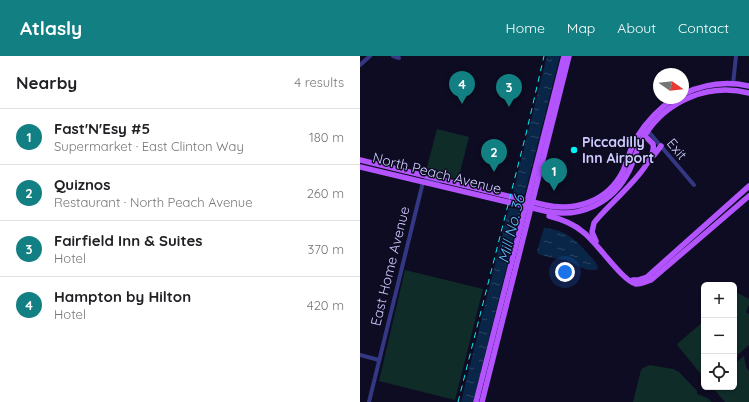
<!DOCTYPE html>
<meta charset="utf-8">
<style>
:root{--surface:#fff;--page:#f6f6f6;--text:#202124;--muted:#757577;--line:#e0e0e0;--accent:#127f83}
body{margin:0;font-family:Quicksand,sans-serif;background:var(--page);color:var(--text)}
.controls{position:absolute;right:12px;bottom:12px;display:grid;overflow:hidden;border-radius:6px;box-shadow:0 1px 3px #0004}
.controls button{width:36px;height:36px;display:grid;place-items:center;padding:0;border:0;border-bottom:1px solid var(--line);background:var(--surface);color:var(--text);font:20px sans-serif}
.compass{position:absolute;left:293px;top:12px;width:36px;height:36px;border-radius:50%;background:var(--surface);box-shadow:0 1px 3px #0004;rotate:104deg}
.you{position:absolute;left:205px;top:216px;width:14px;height:14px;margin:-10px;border:3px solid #fff;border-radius:50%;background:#1a73e8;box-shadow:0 0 0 6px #1a73e833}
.badge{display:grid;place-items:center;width:26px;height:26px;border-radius:50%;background:var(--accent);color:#fff;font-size:13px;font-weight:700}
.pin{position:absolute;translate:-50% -33px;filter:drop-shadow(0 1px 2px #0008)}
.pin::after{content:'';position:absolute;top:21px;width:14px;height:12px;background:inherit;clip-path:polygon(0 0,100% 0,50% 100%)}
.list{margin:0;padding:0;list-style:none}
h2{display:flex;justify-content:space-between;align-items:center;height:52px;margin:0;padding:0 16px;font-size:17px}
h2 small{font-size:13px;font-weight:400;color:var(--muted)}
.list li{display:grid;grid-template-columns:26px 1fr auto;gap:12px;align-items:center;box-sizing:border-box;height:56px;padding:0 16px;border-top:1px solid var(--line)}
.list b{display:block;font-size:15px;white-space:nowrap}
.list p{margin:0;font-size:13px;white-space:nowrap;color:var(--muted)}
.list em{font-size:13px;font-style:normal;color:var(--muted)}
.icon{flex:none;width:22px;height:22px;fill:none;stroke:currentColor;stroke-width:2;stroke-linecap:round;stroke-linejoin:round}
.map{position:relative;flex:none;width:389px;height:346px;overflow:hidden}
header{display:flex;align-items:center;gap:24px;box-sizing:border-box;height:56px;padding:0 20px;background:var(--accent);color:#fff}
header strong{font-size:19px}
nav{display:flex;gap:22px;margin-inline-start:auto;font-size:14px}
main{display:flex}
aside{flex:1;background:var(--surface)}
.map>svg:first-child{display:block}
</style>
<header>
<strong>Atlasly</strong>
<nav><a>Home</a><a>Map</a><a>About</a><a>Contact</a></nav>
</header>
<main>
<aside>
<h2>Nearby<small>4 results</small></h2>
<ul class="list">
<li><span class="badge">1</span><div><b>Fast'N'Esy #5</b><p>Supermarket · East Clinton Way</p></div><em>180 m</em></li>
<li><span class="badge">2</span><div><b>Quiznos</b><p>Restaurant · North Peach Avenue</p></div><em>260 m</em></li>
<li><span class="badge">3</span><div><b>Fairfield Inn &amp; Suites</b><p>Hotel</p></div><em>370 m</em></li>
<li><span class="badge">4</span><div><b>Hampton by Hilton</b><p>Hotel</p></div><em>420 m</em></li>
</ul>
</aside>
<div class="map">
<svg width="389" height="346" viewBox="0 0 389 346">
<defs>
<pattern id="water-ripples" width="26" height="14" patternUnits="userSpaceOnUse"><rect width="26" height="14" fill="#092648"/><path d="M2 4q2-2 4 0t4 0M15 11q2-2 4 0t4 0" fill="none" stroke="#2c4463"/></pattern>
</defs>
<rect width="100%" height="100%" fill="#0e0c22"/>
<!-- green -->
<g fill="#0f2c29">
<polygon points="77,73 109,81 99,120 97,123 70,117 66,115"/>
<polygon points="45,214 123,233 95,344 19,325"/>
<polygon points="374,235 389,243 389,249 386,256 389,258 389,289 374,302"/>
<polygon points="344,265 344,322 318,290 317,288"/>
<polygon points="384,300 386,311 389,315 389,346 365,346 352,331 374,331 374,308"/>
<polygon points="290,309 313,313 319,316 337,335 337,338 347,342 352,346 273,346 281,314 283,312"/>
</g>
<!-- water -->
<g fill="url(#water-ripples)">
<polygon points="187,0 200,0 165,137 162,140 153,137"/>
<polygon points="149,152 159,153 160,157 113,346 101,346"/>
<path d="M184,172C207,174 216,184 229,199C233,203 237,207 238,212L235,214C225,215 217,209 209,205C201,202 188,202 178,198L177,195Z"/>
</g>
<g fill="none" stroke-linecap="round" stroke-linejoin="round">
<!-- minor -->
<g stroke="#343784" stroke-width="4">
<polyline points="33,0 39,2"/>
<polyline points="0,9 10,0"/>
<polyline points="373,28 376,0"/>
<polyline points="283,72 288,75 334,129"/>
<polyline points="0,299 19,304"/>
<polyline points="9,346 63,126 66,124 78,126 82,124"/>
</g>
<!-- major -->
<g stroke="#b354ff" stroke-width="5.5">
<path d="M323,38C344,28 367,25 389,30"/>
<polyline points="294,99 301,90"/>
<path d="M0,104L185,149C216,156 248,145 263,115C268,104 270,92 277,81C287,65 299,52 315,42"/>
<path d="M0,111L185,155C220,163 253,147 269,115C275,103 277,90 285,79C307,44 349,27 389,37"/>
<path d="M189,160C201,163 214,168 223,176C237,186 262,225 276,228C281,228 286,226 291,224L389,140"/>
<path d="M236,185L232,176L234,167C246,150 298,109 293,88L284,79V76"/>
<polyline points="273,224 278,224 287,221 389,130"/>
<polyline points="116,346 204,0"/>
<polyline points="122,346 209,0"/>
</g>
<!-- rail -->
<polyline stroke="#00f1f8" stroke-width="1" stroke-dasharray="6 5" stroke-linecap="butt" points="98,346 166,78 184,0"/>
</g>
<!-- markers -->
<circle fill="#00f1f8" stroke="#0e0c22" stroke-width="1.5" cx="214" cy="94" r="4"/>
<g text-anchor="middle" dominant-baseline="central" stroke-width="3" stroke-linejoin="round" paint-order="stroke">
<!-- poi labels -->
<g font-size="14" font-weight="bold" fill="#cfcdff" stroke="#0e0c22" text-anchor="start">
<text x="222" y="86">Piccadilly<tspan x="222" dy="16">Inn Airport</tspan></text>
</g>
<!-- street labels -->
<g font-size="14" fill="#cfcdff" stroke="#0e0c22">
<text transform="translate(317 93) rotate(50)">Exit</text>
<text transform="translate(77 117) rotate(14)">North Peach Avenue</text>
<text transform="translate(30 210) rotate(-76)">East Home Avenue</text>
</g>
<!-- water labels -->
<g font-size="15" font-style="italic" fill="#5bbfff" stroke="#0e0c22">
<text transform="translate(151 173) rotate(-76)">Mill No. 36</text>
</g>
</g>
</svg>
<div class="controls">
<button>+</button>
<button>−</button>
<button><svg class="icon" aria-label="locate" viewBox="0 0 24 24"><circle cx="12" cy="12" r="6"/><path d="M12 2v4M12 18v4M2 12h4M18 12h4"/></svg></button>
</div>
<svg class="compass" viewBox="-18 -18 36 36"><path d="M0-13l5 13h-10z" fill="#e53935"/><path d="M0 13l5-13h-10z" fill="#757577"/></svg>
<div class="you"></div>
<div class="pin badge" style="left:194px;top:135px">1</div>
<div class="pin badge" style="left:134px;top:116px">2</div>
<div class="pin badge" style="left:149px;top:51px">3</div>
<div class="pin badge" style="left:102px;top:48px">4</div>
</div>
</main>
